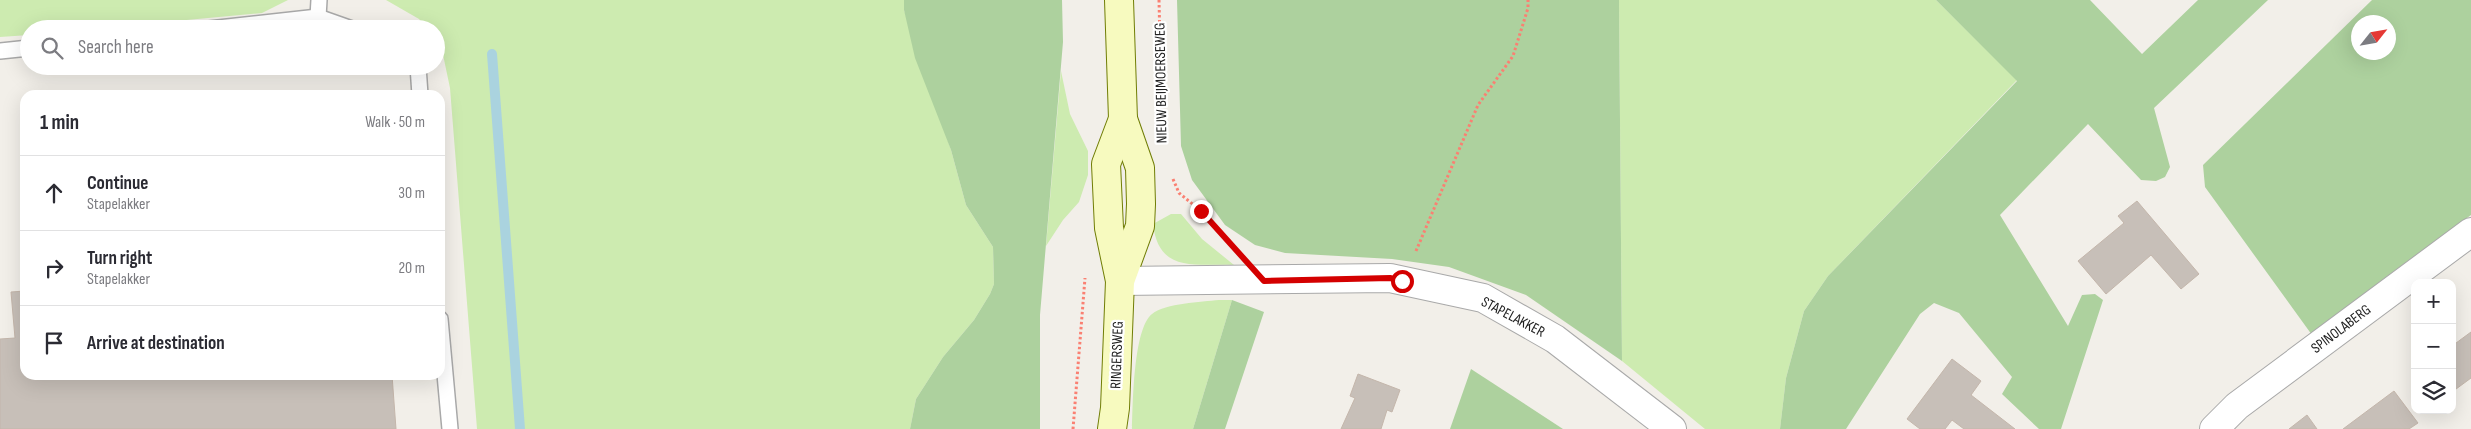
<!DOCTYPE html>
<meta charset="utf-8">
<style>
:root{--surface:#fff;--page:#f7f7f7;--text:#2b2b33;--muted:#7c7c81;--line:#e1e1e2}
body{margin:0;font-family:"Sofia Sans Condensed",sans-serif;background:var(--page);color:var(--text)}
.controls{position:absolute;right:15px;bottom:15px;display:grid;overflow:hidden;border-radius:10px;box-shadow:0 5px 20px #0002}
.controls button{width:45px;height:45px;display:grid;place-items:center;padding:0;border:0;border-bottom:1px solid var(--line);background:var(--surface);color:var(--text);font:25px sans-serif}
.compass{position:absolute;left:2351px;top:15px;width:45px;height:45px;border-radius:50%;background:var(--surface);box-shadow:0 5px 20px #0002;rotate:59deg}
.stop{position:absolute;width:15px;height:15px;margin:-11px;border:4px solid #d40000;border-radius:50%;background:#fff}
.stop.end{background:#d40000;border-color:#fff;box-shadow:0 1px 5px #0008}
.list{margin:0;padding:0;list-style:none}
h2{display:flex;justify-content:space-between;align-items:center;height:65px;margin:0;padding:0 20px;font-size:21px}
h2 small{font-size:16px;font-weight:400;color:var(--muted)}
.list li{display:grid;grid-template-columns:32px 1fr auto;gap:15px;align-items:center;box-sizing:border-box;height:75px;padding:0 20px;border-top:1px solid var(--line)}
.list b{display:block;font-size:19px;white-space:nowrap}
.list p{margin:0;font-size:16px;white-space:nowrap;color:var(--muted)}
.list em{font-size:16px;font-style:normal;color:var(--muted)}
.icon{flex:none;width:28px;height:28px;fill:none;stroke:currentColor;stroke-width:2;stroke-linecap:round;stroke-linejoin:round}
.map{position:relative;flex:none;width:2471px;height:429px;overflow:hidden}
.search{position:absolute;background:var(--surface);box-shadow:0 5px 20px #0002;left:20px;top:20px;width:425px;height:55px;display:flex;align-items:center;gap:12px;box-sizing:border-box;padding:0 18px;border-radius:28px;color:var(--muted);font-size:19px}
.panel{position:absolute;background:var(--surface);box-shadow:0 5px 20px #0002;left:20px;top:90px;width:425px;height:290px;border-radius:15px}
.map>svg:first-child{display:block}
</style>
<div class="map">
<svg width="2471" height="429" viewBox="0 0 2471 429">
<rect width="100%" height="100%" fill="#f2efe9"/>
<!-- grass -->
<g fill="#cdebb0">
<polygon points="0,0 288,0 262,13 91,29 29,29 29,35 0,37"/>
<polygon points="386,0 904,0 904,10 951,150 966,205 993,247 994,284 990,294 974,320 943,357 916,399 910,429 477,429 450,88 442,50 436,42 436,29 427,29 419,19"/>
<polygon points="1619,0 1936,0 2017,80 1828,276 1804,311 1786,378 1780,429 1705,429 1622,361"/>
<polygon points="1061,71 1070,114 1088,151 1088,175 1079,202 1063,220 1046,246"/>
<path d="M1171,214H1181L1202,239L1234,265C1195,263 1159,274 1153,224Z"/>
<path d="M1219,300H1232L1193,429H1132C1133,405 1133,329 1152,314C1166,303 1201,302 1219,300Z"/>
</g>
<!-- forest -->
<g fill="#add19e" fill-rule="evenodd">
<polygon points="904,0 1062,0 1063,42 1040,315 1040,429 910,429 916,399 943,357 974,320 990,294 994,284 993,247 966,205 951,150 915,58 904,10"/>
<polygon points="1177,0 1619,0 1622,361 1526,295 1449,267 1392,259 1285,253 1255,245 1225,225 1192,180 1181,146"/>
<polygon points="1936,0 2090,0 2142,54 2198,0 2268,0 2154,108 2170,167 2165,177 2156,181 2141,180 2088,124 2000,215 2068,326 2082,295 2095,294 2103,300 2061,429 2039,429 2002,394 2012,377 1959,313 1934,303 1920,314 1846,429 1780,429 1786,378 1804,311 1828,276 2017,81"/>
<path d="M2372,0H2471V215L2382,280L2312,335L2205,187L2203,165ZM2358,22H2388V52H2358Z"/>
<polygon points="1232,300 1264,312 1225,429 1193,429"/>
<polygon points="1471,369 1563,429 1450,429"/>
</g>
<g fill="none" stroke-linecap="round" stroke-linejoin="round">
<!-- stream -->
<polyline stroke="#aad3df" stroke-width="10" points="492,54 520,429"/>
</g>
<!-- building -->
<g fill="#c7bfb8" stroke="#c4b6ab">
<polygon points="2137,201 2199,274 2181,289 2151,255 2106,294 2078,261 2124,223 2118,216"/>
<polygon points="25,291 25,375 392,375 396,429 0,429 0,339 15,338 11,292"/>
<polygon points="2471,332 2471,378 2452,392 2452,346"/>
<polygon points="1952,359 1981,381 1971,395 2015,429 1964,429 1952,420 1945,429 1920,429 1907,419"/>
<polygon points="1358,374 1400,390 1392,412 1387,410 1381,429 1341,429 1355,398 1350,396"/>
<polygon points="2394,391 2418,423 2409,429 2343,429"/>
<polygon points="2307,415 2317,429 2289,429"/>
</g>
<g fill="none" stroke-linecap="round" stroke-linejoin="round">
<!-- lane casing -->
<g stroke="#a9a9a9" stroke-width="18">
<g id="lane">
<polyline points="318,17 319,0"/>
<polyline points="209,29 318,17 352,29"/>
<polyline points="0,51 29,48"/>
<polyline points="418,66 420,95"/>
<polyline points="440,319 450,429"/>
</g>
</g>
<!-- street casing -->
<g stroke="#a9a9a9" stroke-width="30">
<g id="street">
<polyline points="1120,281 1390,278 1483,298 1555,339 1672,429"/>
<polyline points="2214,429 2237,406 2471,232"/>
</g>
</g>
<!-- secondary casing -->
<g stroke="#707d05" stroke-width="30">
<g id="secondary">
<polyline points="1119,0 1123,119 1140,168 1141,204 1140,226 1120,281"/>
<polyline points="1112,429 1115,408 1120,281 1109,228 1106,164 1123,119"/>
</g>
</g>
<!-- path -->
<g stroke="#fa8072" stroke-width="3" stroke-dasharray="2.5 2.5" stroke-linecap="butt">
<polyline points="1159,0 1162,128"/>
<polyline points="1173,179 1179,193 1201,211 1233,247"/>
<polyline points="1416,251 1478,105 1513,56 1528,8 1528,0"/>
<polyline points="1073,429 1085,278"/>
</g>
<!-- lane -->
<use href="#lane" stroke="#fff" stroke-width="15"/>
<!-- street -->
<use href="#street" stroke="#fff" stroke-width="28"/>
<!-- secondary -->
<use href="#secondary" stroke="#f7fabf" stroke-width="28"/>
</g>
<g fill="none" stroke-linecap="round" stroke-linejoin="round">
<!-- route -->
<polyline stroke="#d40000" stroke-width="6" points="1201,211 1264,281 1390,278 1402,281"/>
</g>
<g text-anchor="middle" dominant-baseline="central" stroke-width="4.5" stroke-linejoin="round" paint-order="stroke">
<!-- street labels -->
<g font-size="15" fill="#222" stroke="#fff">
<text transform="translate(1161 83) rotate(-91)">NIEUW BEIJMOERSEWEG</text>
<text transform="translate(1513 317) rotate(28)">STAPELAKKER</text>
<text transform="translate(2341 329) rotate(-37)">SPINOLABERG</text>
<text transform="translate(1117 355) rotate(-88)">RINGERSWEG</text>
</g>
</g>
</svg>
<div class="controls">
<button>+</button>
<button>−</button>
<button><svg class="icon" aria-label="layers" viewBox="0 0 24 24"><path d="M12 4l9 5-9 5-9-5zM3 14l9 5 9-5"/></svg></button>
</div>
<svg class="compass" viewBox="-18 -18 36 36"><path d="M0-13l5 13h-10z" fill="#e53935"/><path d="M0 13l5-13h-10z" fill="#7c7c81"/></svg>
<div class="stop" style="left:1402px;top:281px"></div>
<div class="stop end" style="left:1201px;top:211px"></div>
<div class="search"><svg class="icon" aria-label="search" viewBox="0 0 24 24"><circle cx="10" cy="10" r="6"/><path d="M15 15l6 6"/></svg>Search here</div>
<section class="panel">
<h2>1 min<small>Walk · 50 m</small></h2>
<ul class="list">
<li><svg class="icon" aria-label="ahead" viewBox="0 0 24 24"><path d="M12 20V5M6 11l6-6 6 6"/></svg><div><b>Continue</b><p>Stapelakker</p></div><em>30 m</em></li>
<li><svg class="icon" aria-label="right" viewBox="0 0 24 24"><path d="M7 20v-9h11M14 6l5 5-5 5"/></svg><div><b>Turn right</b><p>Stapelakker</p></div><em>20 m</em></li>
<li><svg class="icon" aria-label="arrive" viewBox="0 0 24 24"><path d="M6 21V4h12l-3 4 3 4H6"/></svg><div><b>Arrive at destination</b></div></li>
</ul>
</section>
</div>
